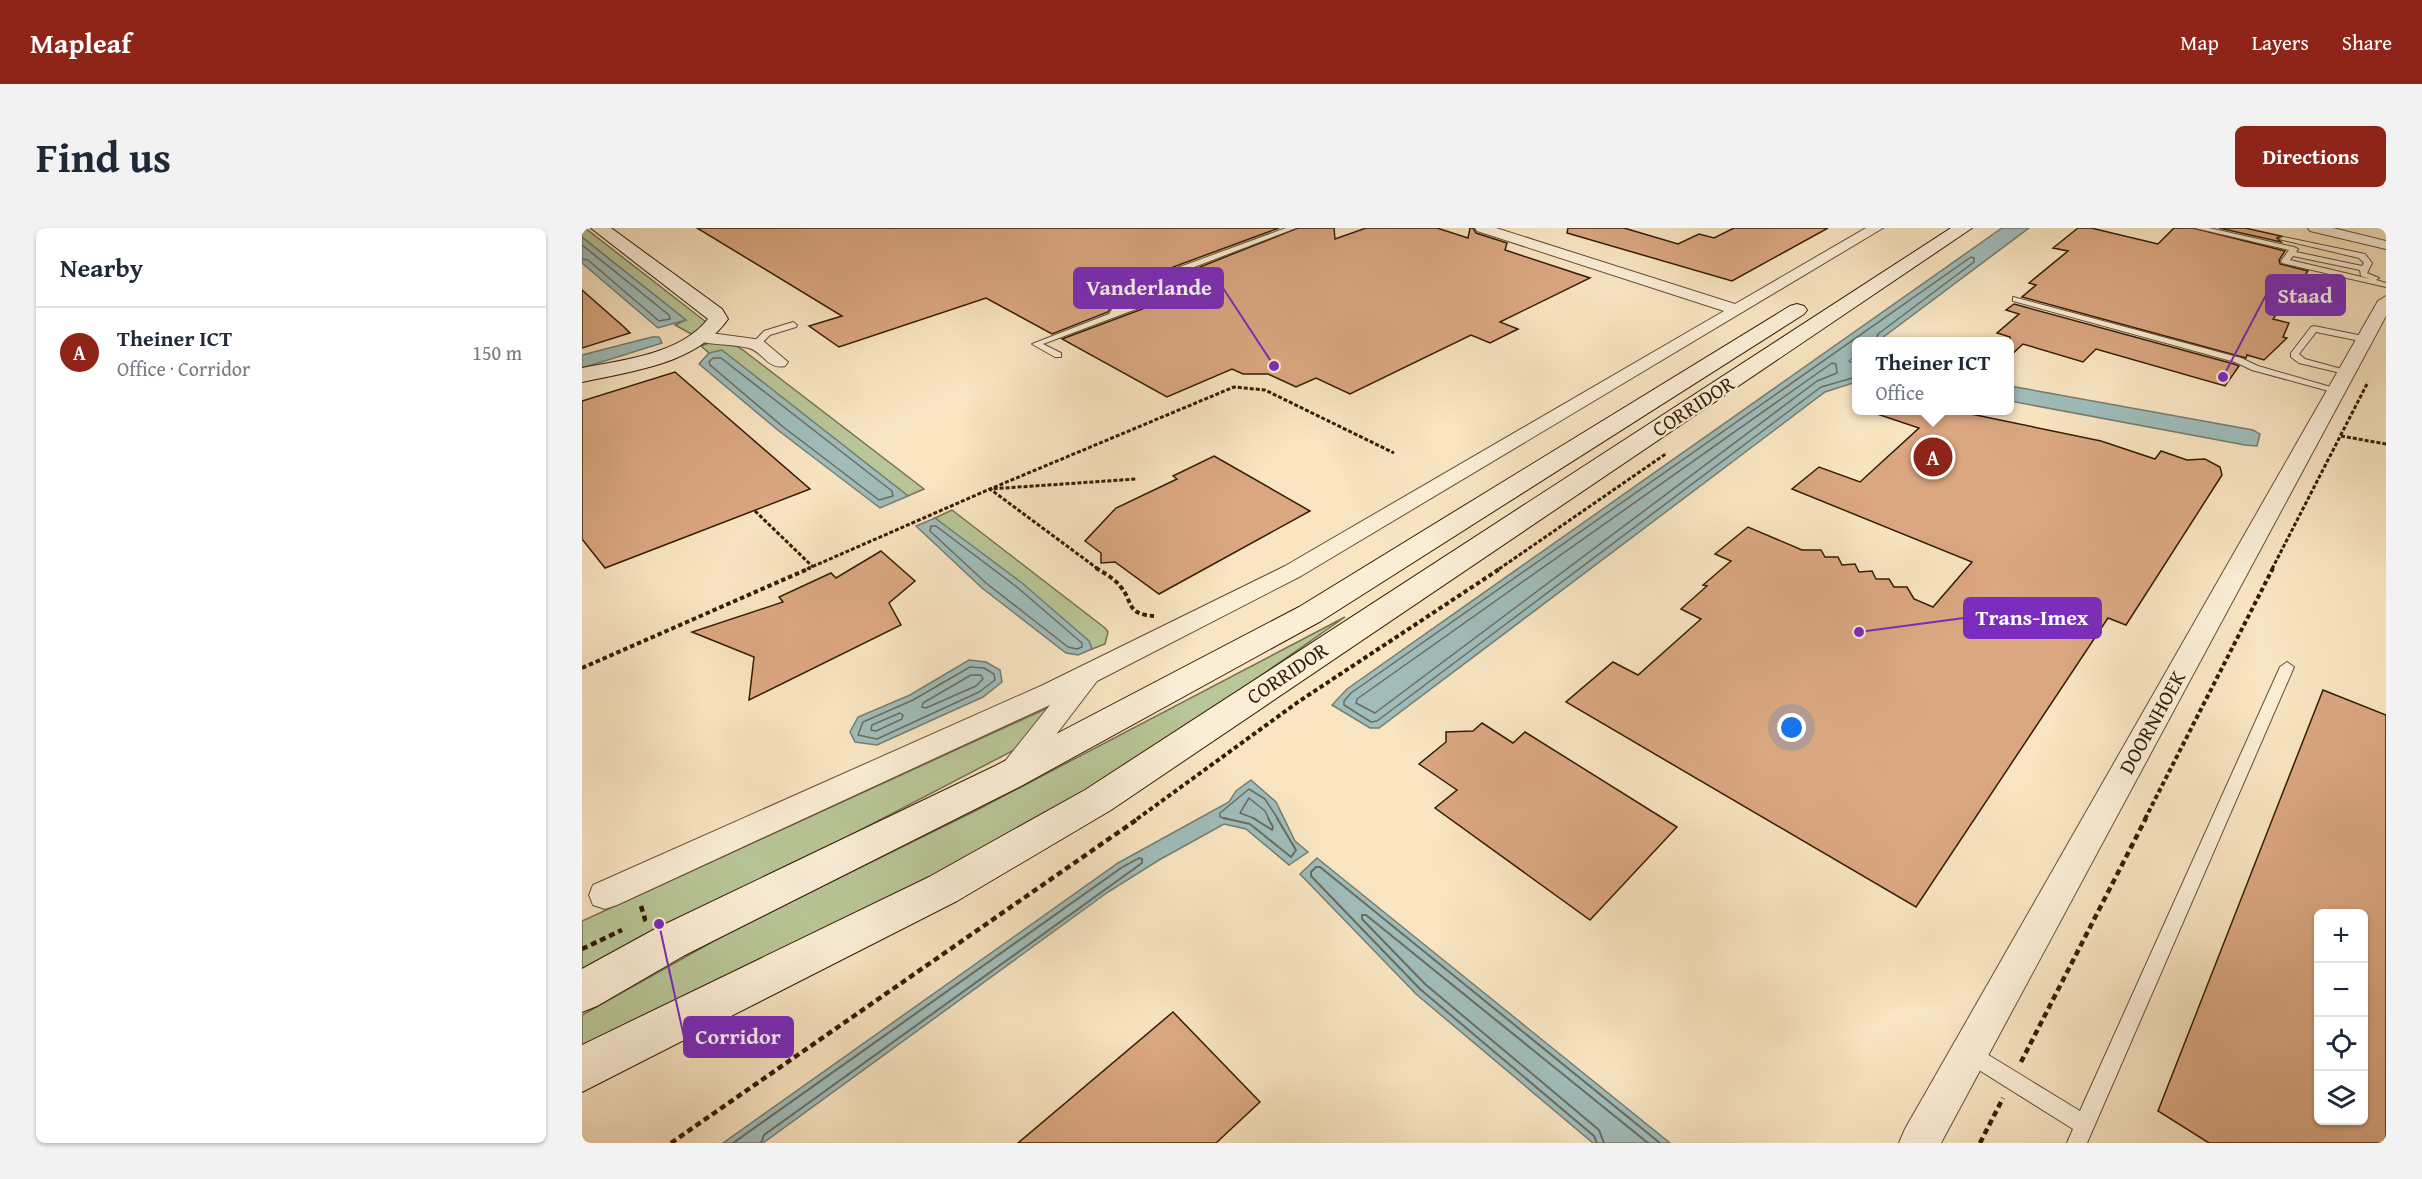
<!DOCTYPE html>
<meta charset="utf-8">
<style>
:root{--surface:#fff;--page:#f2f2f3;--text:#1f2937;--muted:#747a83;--line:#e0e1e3;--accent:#8f2418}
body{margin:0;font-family:"Gentium Book Plus",serif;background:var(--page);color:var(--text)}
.controls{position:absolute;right:18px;bottom:18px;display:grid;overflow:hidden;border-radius:9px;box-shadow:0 2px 4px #0004}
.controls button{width:54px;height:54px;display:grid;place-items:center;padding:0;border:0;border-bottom:2px solid var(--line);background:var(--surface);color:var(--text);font:30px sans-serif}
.you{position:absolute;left:1210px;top:500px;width:21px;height:21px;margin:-15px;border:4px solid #fff;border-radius:50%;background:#1a73e8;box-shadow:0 0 0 9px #1a73e833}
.badge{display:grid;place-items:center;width:39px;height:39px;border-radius:50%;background:var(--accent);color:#fff;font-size:20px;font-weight:700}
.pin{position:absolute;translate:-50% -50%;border:3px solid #fff;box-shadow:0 2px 6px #0006}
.popup{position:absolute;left:1270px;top:109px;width:162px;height:78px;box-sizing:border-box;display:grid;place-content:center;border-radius:9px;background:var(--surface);filter:drop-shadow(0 2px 4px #0005);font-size:20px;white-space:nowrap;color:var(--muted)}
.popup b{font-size:22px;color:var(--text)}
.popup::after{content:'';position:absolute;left:50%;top:100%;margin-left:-12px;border:12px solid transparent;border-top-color:var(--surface)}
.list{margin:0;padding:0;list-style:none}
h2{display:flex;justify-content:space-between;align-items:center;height:78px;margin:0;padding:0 24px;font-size:26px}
h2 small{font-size:20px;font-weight:400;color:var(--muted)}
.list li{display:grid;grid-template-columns:39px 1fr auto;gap:18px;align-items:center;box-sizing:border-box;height:90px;padding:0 24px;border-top:2px solid var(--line)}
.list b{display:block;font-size:22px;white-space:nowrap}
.list p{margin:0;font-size:20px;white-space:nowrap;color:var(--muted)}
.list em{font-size:20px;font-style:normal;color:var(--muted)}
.icon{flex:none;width:33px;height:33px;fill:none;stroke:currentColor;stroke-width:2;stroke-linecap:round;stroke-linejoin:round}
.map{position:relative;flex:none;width:1804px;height:915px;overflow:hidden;border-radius:9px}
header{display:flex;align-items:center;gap:36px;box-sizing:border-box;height:84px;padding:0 30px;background:var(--accent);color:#fff}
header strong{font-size:28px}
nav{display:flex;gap:33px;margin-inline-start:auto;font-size:21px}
.intro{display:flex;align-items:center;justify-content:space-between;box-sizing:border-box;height:144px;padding:0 36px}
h1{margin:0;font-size:42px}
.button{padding:15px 27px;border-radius:9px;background:var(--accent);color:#fff;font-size:21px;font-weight:700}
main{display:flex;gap:36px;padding:0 36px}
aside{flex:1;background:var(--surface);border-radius:9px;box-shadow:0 2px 4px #0004}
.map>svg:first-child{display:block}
</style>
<header>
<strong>Mapleaf</strong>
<nav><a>Map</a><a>Layers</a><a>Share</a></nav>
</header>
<div class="intro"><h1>Find us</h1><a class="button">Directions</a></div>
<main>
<aside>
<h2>Nearby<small></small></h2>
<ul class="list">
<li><span class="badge">A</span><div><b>Theiner ICT</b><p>Office · Corridor</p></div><em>150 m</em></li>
</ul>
</aside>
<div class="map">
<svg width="1804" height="915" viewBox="0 0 1804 915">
<rect width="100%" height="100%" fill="#f9e5c2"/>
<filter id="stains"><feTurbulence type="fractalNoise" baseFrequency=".00333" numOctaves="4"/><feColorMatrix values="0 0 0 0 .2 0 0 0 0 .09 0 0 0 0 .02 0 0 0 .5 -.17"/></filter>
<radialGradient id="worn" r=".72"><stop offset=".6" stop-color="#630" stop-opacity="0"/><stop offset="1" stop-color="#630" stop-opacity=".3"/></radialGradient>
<!-- green -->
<g fill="#b9c697" stroke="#76714e" stroke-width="1.5">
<polygon points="0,0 3,0 124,94 118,101 109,106 93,97 103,92 0,9"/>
<polygon points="127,115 153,117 161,122 342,261 326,268 140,123 127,125 119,118"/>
<polygon points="370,282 523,400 526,404 523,416 510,421 507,413 353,290"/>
<polygon points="763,389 595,506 503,565 395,625 0,829 0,787 153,701 395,582"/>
<polygon points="472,477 436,520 0,747 0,693"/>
</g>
<!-- water -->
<g fill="#a0bdbb" stroke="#757d72" stroke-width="1.5">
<polygon points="1420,0 1447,0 1296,113 1274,113 1274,128 1267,133 1274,136 1274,154 1243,164 797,500 788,500 750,477 765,461"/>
<polygon points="0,9 1,10 104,92 76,100 0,35"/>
<polygon points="70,109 77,109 80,115 0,140 0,127"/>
<polygon points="140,122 326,268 298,280 197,203 117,136 127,125"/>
<polygon points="1428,158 1671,202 1678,206 1675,218 1663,217 1428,173"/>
<polygon points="353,290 440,355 507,413 510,421 496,427 484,425 400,360 334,298"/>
<polygon points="387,432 404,434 418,442 420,454 401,469 295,517 273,514 268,504 276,489 328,467"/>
<polygon points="669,552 694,574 713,613 726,624 707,637 664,601 642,596 577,632 526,664 181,915 141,915 536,635 647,574 654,563"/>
<polygon points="735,630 1088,915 1011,915 834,766 718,646"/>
</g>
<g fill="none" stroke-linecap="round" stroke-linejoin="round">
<!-- shore-far1 -->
<g stroke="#6a6c60" stroke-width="1.5">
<polyline points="0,17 87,87 88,91 77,93 6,32 0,31"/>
<polygon points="131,130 139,130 310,263 311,268 297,272 200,198 128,137 127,134"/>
<polygon points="1250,135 1254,136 1255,145 1235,153 793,485 774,475 775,471"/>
<polyline points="1274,149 1239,159 795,493 789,494 762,477 762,473 769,465 1389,29 1392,30 1392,34 1296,106 1294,113"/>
<polygon points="349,298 354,298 436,360 500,415 500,419 495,421 486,419 404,355 348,303"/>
<polygon points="388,439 402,440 412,446 413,452 397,464 295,511 276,507 281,494 331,472"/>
<polygon points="389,447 399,447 401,451 394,458 344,480 340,479 341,475"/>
<polygon points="318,485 321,487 320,491 294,503 289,502 290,497"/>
<polyline points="647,591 638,589 638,585 667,561 683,571 696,591"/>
<polyline points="674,591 658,585 667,570 683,583 687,591"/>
</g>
<!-- shore -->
<g stroke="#6a6c60" stroke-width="2">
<polyline points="641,590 668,596 709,629 714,622 695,590"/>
<polyline points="671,590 690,602 691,599 686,590"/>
<polyline points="151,915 539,640 557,630 560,631 560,635 182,907 179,915"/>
<polyline points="1015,915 1012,908 838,761 729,648 729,644 734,639 738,639 1078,915"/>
<polyline points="1022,915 1017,902 843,756 780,691 780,687 784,687 1066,915"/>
</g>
</g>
<!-- building -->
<g fill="#dba781" stroke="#341c04" stroke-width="1.5" fill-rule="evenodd">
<polygon points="115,0 697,0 545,56 526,84 470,106 404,70 257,119 227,98 260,88"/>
<polygon points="716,0 752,0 753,11 784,0 855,0 886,10 888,0 891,0 894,5 925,15 923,22 1008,50 918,94 936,101 908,115 889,107 768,166 734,150 714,159 686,146 661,146 650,141 585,169 480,111 630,55 631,48 613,41"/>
<polygon points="986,0 1042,0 1096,16 1117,6 1132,10 1152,0 1246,0 1150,53 985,5"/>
<polygon points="1496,0 1509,0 1576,16 1592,0 1611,0 1703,23 1697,32 1698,36 1726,43 1691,91 1707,95 1701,109 1705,110 1682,132 1665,127 1664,130 1440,69 1454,57 1447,55 1486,23 1471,20"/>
<polygon points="1637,0 1663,0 1699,8 1695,10 1699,14"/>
<polygon points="600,46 613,51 544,76 553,64"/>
<polygon points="0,62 42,99 48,105 0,120"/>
<polygon points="1432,76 1652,136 1657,138 1643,158 1514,121 1501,134 1441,116 1428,128 1428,109 1415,105 1437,86 1424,82"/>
<polygon points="93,144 228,261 23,340 0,311 0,173"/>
<polygon points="1295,183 1360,183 1389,186 1519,213 1573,231 1579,223 1605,232 1623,231 1638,239 1640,247 1544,397 1526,390 1334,679 984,474 1031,434 1056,447 1119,391 1099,381 1125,358 1121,357 1149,333 1133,326 1166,299 1220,322 1239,322 1243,329 1256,329 1260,337 1273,336 1277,344 1290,343 1294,351 1307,351 1312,359 1325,359 1332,371 1351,379 1390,334 1210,261 1237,239 1278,254 1337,200 1295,186"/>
<polygon points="632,228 728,283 577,366 533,334 519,335 519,325 503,313 534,280 595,251 591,248"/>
<polygon points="299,323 333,353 307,375 319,397 167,472 172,429 110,404 201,374 197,369 249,345 254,350"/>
<path d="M1741,462L1804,487V915H1627L1576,883ZM1737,686H1782V892H1737Z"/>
<polygon points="900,495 931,515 943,504 1095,599 1008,692 853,580 875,562 837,536 864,514 864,504 891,503"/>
<polygon points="591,784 678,874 634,915 436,915"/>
</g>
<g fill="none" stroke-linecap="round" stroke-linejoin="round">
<!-- lane casing -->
<g stroke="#654e34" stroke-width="2">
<g id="lane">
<path d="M704,0H714L607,41L629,49V53L461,116L479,125V129H473L450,116L527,86L546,58ZM600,44L619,51L538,81L552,62Z"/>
<path d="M1613,0H1627L1712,19L1716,21L1714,24L1780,38L1782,35L1777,30L1697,11L1701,9L1783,26L1790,35L1785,45L1797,50L1794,52L1804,55V59L1700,35L1699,33L1707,22ZM1711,28L1778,42L1779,48L1788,51L1708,32Z"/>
<polygon points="1431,69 1659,130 1676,138 1759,162 1754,165 1670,142 1653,134 1431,73"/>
<polygon points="211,94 215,97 214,99 188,107 177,118 170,116 182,103"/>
<polygon points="1732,98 1786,109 1786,113 1783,114 1734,104 1717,126 1723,131 1767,143 1767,147 1717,135 1709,129 1709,125 1729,99"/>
<polygon points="1705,434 1712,439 1505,915 1485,915 1491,901 1381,832 1379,826 1381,820 1388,817 1395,820 1498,883 1698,439"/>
</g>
</g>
<!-- street casing -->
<g stroke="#654e34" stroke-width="2">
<g id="street">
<polygon points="893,0 914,0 1153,76 1284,0 1301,0 719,348 515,453 437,555 427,558 417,555 412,547 468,477 35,677 23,681 11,677 7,667 11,657 461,457 703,338 1142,83 895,3"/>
<polygon points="1726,0 1751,0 1804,13 1804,21 1728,3"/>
<polygon points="1804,68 1804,88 1359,915 1317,915 1323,901 1796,73"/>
<path d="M121,104L180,112L206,134L203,138C186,142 181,124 167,120C150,116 132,117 115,113L112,109L115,105Z"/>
</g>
</g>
<!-- secondary casing -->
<g stroke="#341c04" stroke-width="2">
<g id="secondary">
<path d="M9,0H29L140,81L146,91C115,136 50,143 0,154V140C40,132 99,126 126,91Z"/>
<polygon points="1369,0 1390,0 529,582 375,673 0,864 0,817 347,649 503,562"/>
<polygon points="1215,76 1222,78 1225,82 1222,86 739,393 439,558 103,727 15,778 0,784 0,741 73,701 413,538 717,379 1208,78"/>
</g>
</g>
<!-- path-far2 -->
<g stroke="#341c04" stroke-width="3" stroke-dasharray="4 2" stroke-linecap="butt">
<polyline points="1759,208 1804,216"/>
<polyline points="173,283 231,339"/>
<polyline points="225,341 408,261 652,159 683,162 812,225"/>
<polyline points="516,341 408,261 554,251"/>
<polyline points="917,341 1085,225"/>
<polyline points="1690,341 1786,154"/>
</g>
<!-- path-far1 -->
<g stroke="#341c04" stroke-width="4" stroke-dasharray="4.5 3" stroke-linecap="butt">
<path d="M514,340C522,345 533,351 538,358C552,374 543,386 572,388"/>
<polyline points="0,440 228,340"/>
<polyline points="555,591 716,474 919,340"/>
<polyline points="1563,591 1691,340"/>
</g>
<!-- path -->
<g stroke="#341c04" stroke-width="4.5" stroke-dasharray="6 4" stroke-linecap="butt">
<polyline points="59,678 63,691 60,692"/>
<polyline points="0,721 40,702"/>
<polyline points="1439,834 1564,590"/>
<polyline points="89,915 557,590"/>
<polyline points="1398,915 1421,870"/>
</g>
<!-- lane -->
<use href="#lane" fill="#fbeed7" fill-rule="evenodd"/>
<!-- street -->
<use href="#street" fill="#fbeed7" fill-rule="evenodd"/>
<!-- secondary -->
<use href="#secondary" fill="#fbeed7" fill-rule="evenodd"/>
</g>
<g text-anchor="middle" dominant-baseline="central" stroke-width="4.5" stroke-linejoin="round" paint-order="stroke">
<!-- street labels -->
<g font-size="21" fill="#341c04" stroke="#fbeed7">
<text transform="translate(1111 178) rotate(-33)">CORRIDOR</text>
<text transform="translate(705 445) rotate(-34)">CORRIDOR</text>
<text transform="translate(1570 494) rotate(-61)">DOORNHOEK</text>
</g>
</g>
<!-- callouts -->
<path fill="none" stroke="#7b2cbf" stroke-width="2" d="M692 138L641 60M1641 149L1684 67M1277 404L1382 390M77 696L102 809"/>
<g fill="#7b2cbf" stroke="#fbeed7" stroke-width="2">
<circle cx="692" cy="138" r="6"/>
<circle cx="1641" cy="149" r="6"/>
<circle cx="1277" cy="404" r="6"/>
<circle cx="77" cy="696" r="6"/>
</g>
<g fill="#7b2cbf" stroke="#7b2cbf" stroke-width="2">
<rect x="492" y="40" width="149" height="40" rx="6"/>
<rect x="1684" y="47" width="79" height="40" rx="6"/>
<rect x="1382" y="370" width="137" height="40" rx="6"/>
<rect x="102" y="789" width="109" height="40" rx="6"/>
</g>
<g font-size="22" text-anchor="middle" font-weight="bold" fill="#fff">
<text x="567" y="67">Vanderlande</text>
<text x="1723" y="75">Staad</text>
<text x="1450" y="397">Trans-Imex</text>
<text x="156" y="816">Corridor</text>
</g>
<rect width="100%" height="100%" filter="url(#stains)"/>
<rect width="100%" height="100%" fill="url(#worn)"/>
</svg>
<div class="controls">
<button>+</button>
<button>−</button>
<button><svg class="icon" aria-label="locate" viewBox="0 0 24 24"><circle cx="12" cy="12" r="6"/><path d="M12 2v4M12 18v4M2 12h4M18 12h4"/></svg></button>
<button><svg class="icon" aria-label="layers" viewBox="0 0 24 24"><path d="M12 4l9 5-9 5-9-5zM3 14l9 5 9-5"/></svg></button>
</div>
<div class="you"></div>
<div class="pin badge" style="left:1351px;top:229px">A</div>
<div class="popup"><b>Theiner ICT</b>Office</div>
</div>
</main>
